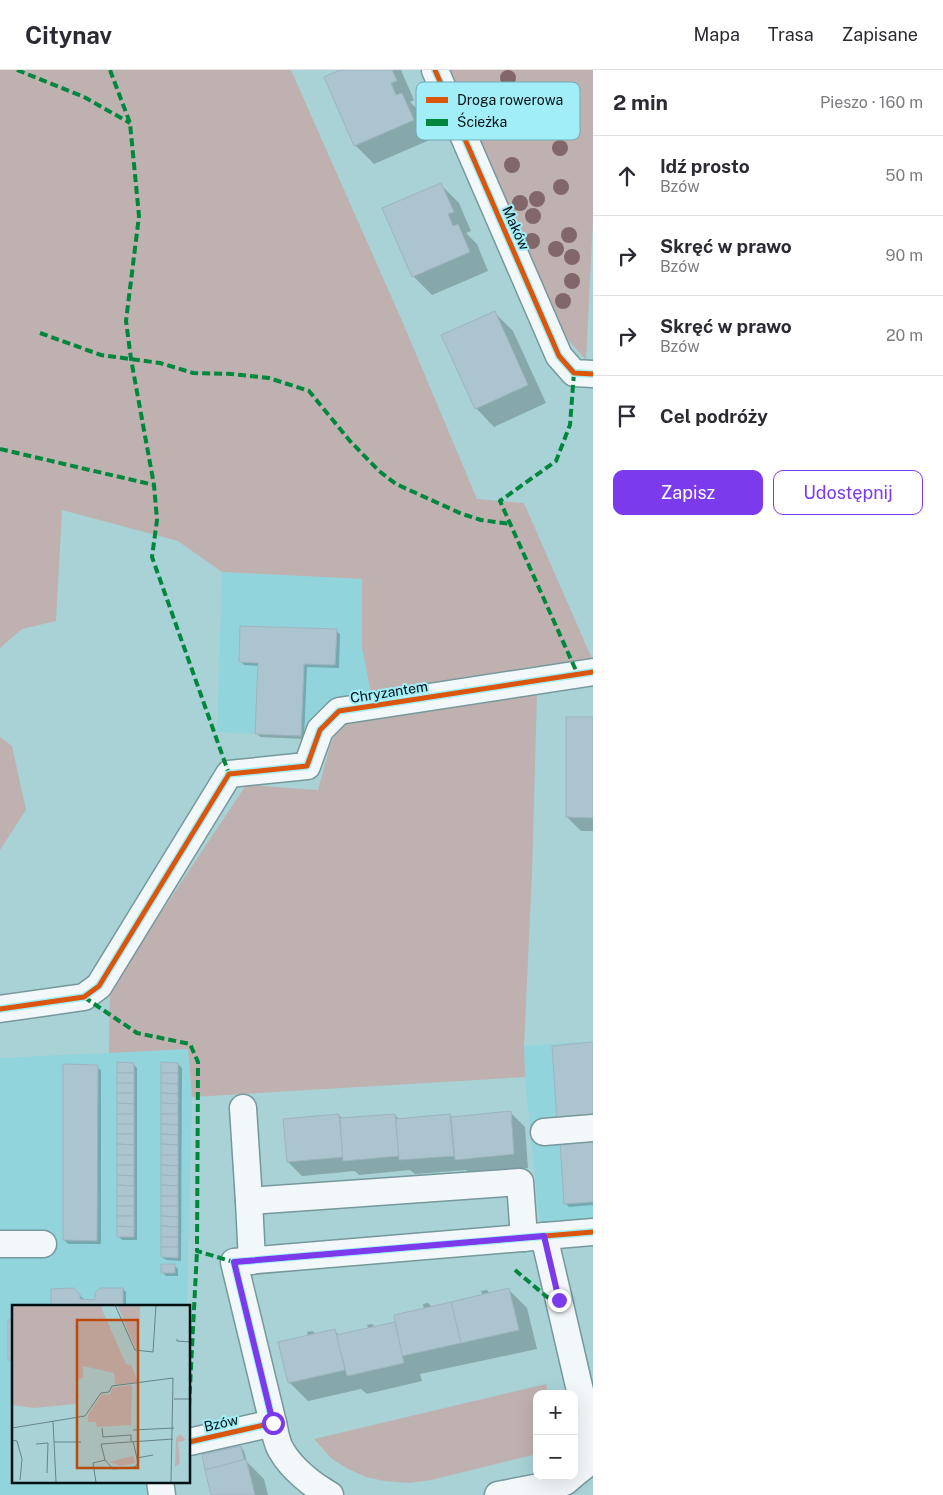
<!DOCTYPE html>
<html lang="pl">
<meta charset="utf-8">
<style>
:root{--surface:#fff;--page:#f2f2f3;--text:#2b2b33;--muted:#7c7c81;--line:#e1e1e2;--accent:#7c3aed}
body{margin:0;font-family:"Public Sans",sans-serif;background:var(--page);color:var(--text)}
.controls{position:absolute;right:15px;bottom:15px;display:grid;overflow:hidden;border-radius:10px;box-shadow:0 5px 20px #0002}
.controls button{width:45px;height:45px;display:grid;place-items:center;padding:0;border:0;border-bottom:1px solid var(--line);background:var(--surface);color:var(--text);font:25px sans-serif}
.stop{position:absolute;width:15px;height:15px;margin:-11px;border:4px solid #7c3aed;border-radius:50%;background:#fff}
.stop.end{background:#7c3aed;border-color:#fff;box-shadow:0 1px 5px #0008}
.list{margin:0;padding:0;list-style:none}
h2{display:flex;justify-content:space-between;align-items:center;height:65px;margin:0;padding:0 20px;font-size:21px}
h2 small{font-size:16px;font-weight:400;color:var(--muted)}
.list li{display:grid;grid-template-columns:32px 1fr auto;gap:15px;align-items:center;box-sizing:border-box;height:80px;padding:0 20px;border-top:1px solid var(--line)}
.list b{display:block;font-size:19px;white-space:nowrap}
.list p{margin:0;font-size:16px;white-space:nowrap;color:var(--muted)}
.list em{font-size:16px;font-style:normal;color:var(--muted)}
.actions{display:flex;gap:10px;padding:15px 20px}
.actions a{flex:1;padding:11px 0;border:1px solid var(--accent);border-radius:10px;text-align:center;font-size:18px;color:var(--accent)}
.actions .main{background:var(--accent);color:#fff}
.icon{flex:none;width:28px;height:28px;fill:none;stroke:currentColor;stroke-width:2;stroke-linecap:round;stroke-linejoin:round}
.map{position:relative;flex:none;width:593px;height:1425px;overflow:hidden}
header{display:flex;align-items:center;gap:30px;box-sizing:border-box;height:70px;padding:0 25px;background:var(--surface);border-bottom:1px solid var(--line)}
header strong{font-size:24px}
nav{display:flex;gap:28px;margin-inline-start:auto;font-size:18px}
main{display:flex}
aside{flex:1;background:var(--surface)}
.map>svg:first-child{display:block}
</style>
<header>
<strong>Citynav</strong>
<nav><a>Mapa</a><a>Trasa</a><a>Zapisane</a></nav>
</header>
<main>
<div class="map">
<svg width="593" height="1425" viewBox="0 0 593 1425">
<rect width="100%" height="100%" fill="#a8d2d6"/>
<!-- built -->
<g fill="#91d4dc">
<polygon points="222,502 362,509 362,578 372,628 330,632 313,666 217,662"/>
<polygon points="593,971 593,1150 540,1155 525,1007 524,976"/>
<polygon points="188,979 192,1027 187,1236 14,1236 14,1411 145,1411 146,1425 0,1425 0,988"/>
</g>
<!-- green -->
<g fill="#bfb1b0">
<polygon points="0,0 291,0 403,253 477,429 524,433 593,591 372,628 362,578 362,509 222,502 178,471 62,440 56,551 22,559 0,578"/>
<polygon points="447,0 593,0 593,150 586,290 560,261"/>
<polygon points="537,624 532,804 524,976 525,1007 192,1027 188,979 109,983 110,919 246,715 318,720 330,676 339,655"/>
<polygon points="0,667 12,676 26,740 0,780"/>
<polygon points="546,1314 548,1324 537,1324 537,1384 431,1410 409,1413 384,1411 366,1407 348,1399 332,1389 314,1369"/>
</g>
<!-- shadow -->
<g fill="#0003">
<polygon points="343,0 401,0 414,30 410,32 421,43 432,69 374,94 355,75"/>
<polygon points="441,115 459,133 471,161 466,163 477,174 488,201 432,225 413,206"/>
<polygon points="494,242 513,261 546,333 494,357 476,338"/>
<polygon points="336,561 340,564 339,598 307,597 304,669 260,667 257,663 259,596 244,595 240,591"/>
<polygon points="593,648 593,761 581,761 567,747"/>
<polygon points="133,994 137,998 137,1170 122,1170 118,1166"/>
<polygon points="178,994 182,998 181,1191 166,1190 162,1187"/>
<polygon points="97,997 101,1000 101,1174 68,1174 64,1170"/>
<polygon points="510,1042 525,1057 528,1098 470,1104 466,1100 415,1104 410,1100 359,1105 355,1101 302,1106 288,1092 339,1045 343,1049 395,1045 399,1049 450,1045 453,1048"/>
<polygon points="593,1069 593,1135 569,1137 565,1133"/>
<polygon points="174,1195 178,1199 178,1206 166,1206 162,1202"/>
<polygon points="123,1219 126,1222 126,1236 52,1236 52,1220 74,1220 84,1229 84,1231 96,1231"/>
<polygon points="508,1219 527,1238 537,1279 420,1304 422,1311 367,1324 361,1319 308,1331 289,1312 308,1266 307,1262 313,1261 316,1264 334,1260 340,1266 369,1259 367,1255 372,1254 376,1258 397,1253 424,1239 423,1234 428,1233 432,1237 483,1225 481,1221 487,1220 490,1224"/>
<polygon points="241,1377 244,1381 247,1392 264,1409 268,1425 212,1425"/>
</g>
<!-- building -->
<g fill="#acc4d0" stroke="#9eb4bf">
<polygon points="340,0 392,0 397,11 391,13 396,25 402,23 414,50 354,76 324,7"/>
<polygon points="441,113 454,142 448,144 453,156 458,154 470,182 412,207 382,138"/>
<polygon points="495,241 528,315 475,339 441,265"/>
<polygon points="240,556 337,559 335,595 304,594 301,666 255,664 258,593 239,592"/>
<polygon points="566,647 593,647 593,748 566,747"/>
<polygon points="593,972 593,1047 557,1050 552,976"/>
<polygon points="117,992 134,993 134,1003 117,1003"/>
<polygon points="161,992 178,993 178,1003 161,1003"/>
<polygon points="63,994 98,995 97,1171 63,1170"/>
<rect x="117" y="1003" width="17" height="10"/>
<polygon points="161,1003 178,1003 178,1014 161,1013"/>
<rect x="117" y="1013" width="17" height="10"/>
<polygon points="161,1013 178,1014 178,1024 161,1023"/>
<polygon points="117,1023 134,1023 134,1034 117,1033"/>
<polygon points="161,1023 178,1024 178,1034 161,1033"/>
<polygon points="117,1033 134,1034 134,1044 117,1044"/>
<polygon points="161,1033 178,1034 178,1044 161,1044"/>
<polygon points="511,1041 514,1084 455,1090 451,1047"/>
<rect x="117" y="1044" width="17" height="10"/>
<polygon points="161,1044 178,1044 178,1055 161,1054"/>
<polygon points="339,1044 343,1087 287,1092 283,1049"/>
<polygon points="395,1044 399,1086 343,1091 340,1048"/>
<polygon points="450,1044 454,1086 399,1090 396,1049"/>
<rect x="117" y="1054" width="17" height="10"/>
<polygon points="161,1054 178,1055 178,1065 161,1064"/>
<polygon points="117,1064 134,1064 134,1075 117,1074"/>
<polygon points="161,1064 178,1065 178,1075 161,1074"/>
<polygon points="593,1068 593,1132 564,1134 560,1071"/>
<polygon points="117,1074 134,1075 134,1085 117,1085"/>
<polygon points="161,1074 178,1075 178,1085 161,1085"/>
<rect x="117" y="1085" width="17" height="10"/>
<polygon points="161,1085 178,1085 178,1096 161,1095"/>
<polygon points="117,1095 134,1095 134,1106 117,1105"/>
<polygon points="161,1095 178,1096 178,1106 161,1105"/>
<polygon points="117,1105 134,1106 134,1116 117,1115"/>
<polygon points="161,1105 178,1106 178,1116 161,1115"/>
<polygon points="117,1115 134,1116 134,1126 117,1126"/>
<polygon points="161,1115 178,1116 178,1126 161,1126"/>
<rect x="117" y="1126" width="17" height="10"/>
<rect x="161" y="1126" width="17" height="10"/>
<rect x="117" y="1136" width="17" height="10"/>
<polygon points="161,1136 178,1136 178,1147 161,1146"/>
<polygon points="117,1146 134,1146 134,1157 117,1156"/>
<polygon points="161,1146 178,1147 178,1157 161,1156"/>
<polygon points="117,1156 134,1157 134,1167 117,1167"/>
<polygon points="161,1156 178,1157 178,1167 161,1167"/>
<rect x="161" y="1167" width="17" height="10"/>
<polygon points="161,1177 178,1177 178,1188 161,1187"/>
<rect x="161" y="1194" width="14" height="9"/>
<polygon points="74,1218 80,1224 80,1229 95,1230 95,1223 100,1218 123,1218 123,1236 51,1236 51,1219"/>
<polygon points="509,1218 519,1260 461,1273 451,1232"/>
<polygon points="451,1232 461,1273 402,1286 394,1245"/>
<rect x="8" y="1250" width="6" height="40"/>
<polygon points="395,1252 404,1293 347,1306 336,1265"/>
<polygon points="335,1259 345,1300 288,1313 278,1272"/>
<polygon points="241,1376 244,1390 205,1400 202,1385"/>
<polygon points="246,1389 255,1425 211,1425 205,1400"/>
</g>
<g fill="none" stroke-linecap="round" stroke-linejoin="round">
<!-- minor casing -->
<g stroke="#76989c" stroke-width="29">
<g id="minor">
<polyline points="435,0 559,286 574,303 593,304"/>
<polyline points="0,939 84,927 99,916 229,704 307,696 320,660 339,641 593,602"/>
<polyline points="243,1038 249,1131 520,1112 524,1168"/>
<polyline points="544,1062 593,1058"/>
<polyline points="249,1131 252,1191"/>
<polyline points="544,1166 582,1329 588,1377 583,1397 574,1404"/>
<polyline points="0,1174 43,1174"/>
<path d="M273,1353C275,1361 276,1372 281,1380C291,1398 312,1415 330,1425"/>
<polyline points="189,1372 273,1353 234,1192 593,1162"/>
<polyline points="160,1411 162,1425"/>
<polyline points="498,1425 565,1412 572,1406"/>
</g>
</g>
<!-- minor -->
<use href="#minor" stroke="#f2f8f9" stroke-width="26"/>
<!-- quiet -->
<g stroke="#00873e" stroke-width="4" stroke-dasharray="8 4" stroke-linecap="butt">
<polyline points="17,0 84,27 130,53"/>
<polyline points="110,0 130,53 139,146 126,251 131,289 154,415 157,450 152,487 229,704"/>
<polyline points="40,263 101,285 160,293 193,303 231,304 269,308 309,321 350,371 379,401 396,414 462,444 481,450 511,454"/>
<polyline points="574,303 570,355 556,391 500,431 578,605"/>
<polyline points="0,379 154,415"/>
<polyline points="84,927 137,963 190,974 198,992 197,1181 234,1192"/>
<polyline points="515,1200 547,1227 559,1230"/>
<polyline points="189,1336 197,1181"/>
</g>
<!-- cycleway casing -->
<g stroke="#a1eef8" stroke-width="8">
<g id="cycleway">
<polyline points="435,0 559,286 574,303 593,304"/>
<polyline points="0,939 84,927 99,916 229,704 307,696 320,660 339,641 593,602"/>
<polyline points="189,1372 273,1353 234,1192 593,1162"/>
</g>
</g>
<!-- cycleway -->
<use href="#cycleway" stroke="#dc550c" stroke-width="5"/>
</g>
<!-- trees -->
<g fill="#82676a">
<circle cx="508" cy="8" r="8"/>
<circle cx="560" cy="78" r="8"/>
<circle cx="512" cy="95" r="8"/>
<circle cx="561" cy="117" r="8"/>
<circle cx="537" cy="129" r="8"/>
<circle cx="520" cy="133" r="8"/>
<circle cx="533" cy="146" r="8"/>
<circle cx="569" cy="165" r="8"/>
<circle cx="532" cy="171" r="8"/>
<circle cx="556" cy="179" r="8"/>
<circle cx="572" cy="187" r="8"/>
<circle cx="572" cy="211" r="8"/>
<circle cx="563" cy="231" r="8"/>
</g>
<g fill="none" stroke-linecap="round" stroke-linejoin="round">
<!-- route -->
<polyline stroke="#7c3aed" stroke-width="6" points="273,1353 234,1192 544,1166 559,1230"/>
</g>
<g text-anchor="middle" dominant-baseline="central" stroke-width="4" stroke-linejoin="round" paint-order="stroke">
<!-- street labels -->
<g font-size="14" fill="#000f12" stroke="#a1eef8">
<text transform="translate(516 158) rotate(66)">Maków</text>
<text transform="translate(389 622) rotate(-9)">Chryzantem</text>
<text transform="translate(221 1353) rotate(-13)">Bzów</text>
</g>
</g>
<!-- overview -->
<g transform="translate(12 1235)">
<rect width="178" height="178" fill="#a8d2d6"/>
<path d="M0,0H88L114,59L119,60L126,77L103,80L102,68L71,61V72L63,77L67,92L63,99L22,103L0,100ZM105,0H128L126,45L123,42ZM120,80L119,120L85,122L84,117H76V110L90,89L98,90L100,83ZM168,129L174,135L166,137L168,158L163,162L164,133ZM121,151L123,158L109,161L97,157Z" fill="#bfb1b0"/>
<path fill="none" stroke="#658488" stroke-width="1" d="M103,0L123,45L141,47L144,0M165,34V36L178,37M162,94H178M41,116L44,177M0,123L73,111L89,88L97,87L100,81L161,73L159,177M90,123L91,132L119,130V136M121,125L162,123M0,135L5,136L10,154L8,175M42,137H69M24,139L36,138L35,168M125,153L141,150M93,155L101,164L123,162L126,158L121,136M84,177L81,158L93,155L89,139L161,134"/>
<path fill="#ba4a0d" fill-opacity="0.15" stroke="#ba4a0d" stroke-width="2.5" d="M65,15H126V163H65Z"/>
<rect width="178" height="178" fill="none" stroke="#000f12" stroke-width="2.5"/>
</g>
<!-- legend -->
<rect x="416" y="12" width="164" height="58" rx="8" fill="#a1eef8" stroke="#71abb3" stroke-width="1"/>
<rect x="426" y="27" width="22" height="6" fill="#dc550c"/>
<rect x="426" y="49" width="22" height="7" fill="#00873e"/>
<g font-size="14" fill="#000f12">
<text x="457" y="35">Droga rowerowa</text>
<text x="457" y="57">Ścieżka</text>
</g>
</svg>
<div class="controls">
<button>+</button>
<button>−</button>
</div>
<div class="stop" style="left:273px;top:1353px"></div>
<div class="stop end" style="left:559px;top:1230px"></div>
</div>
<aside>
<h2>2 min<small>Pieszo · 160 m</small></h2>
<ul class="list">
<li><svg class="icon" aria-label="ahead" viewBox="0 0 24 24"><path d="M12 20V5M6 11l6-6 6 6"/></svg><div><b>Idź prosto</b><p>Bzów</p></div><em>50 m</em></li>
<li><svg class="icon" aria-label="right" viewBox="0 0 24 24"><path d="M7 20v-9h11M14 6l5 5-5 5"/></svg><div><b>Skręć w prawo</b><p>Bzów</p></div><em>90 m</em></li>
<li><svg class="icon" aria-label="right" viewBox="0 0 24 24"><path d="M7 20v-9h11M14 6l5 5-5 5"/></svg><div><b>Skręć w prawo</b><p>Bzów</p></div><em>20 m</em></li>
<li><svg class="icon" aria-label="arrive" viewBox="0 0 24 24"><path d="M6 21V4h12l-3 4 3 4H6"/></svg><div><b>Cel podróży</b></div></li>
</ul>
<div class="actions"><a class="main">Zapisz</a><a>Udostępnij</a></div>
</aside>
</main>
